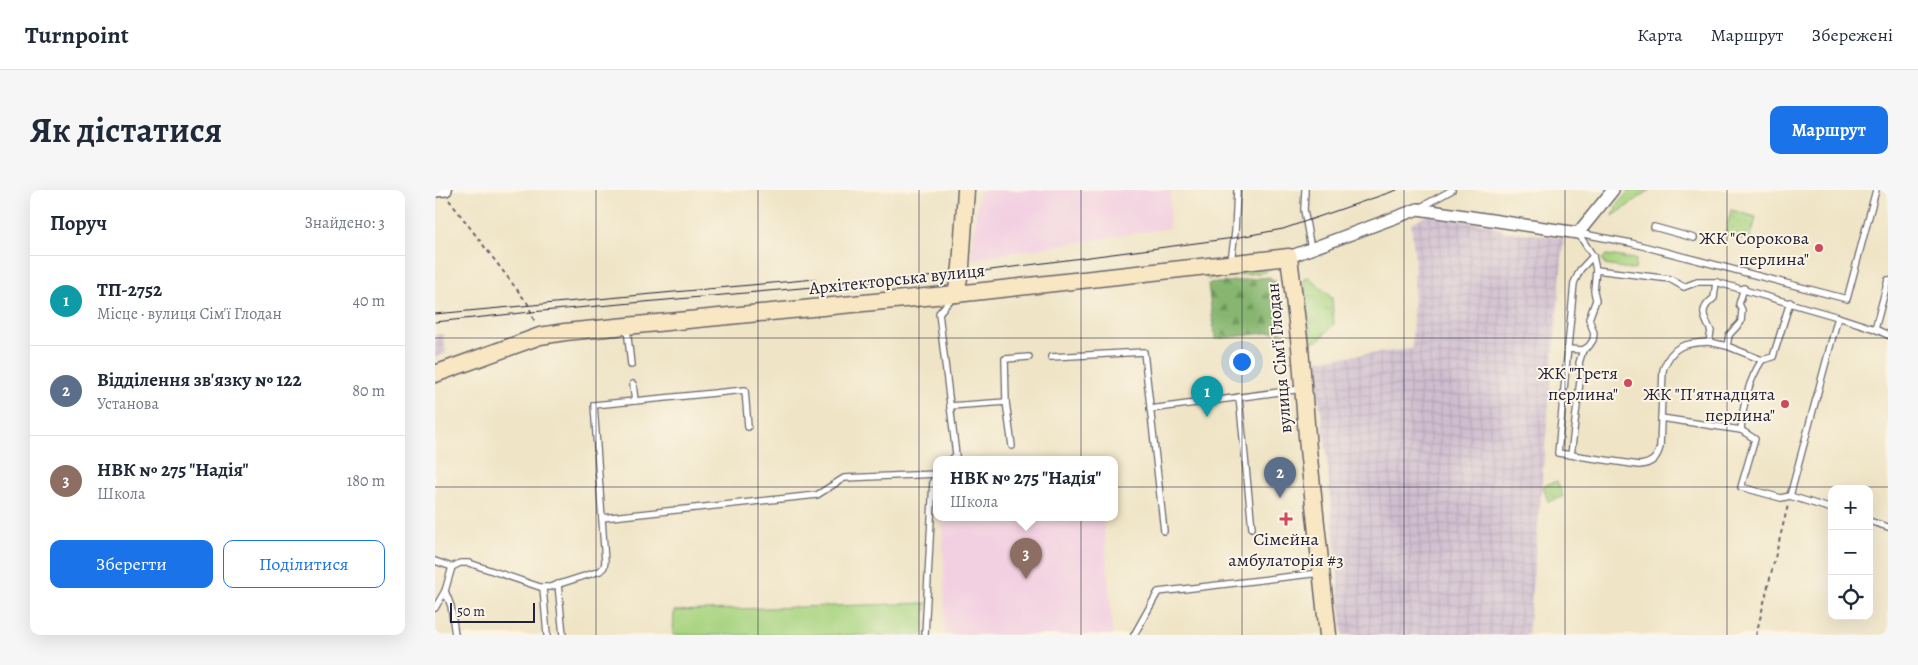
<!DOCTYPE html>
<html lang="uk">
<meta charset="utf-8">
<style>
:root{--surface:#fff;--page:#f6f6f7;--text:#1f2937;--muted:#747a83;--line:#e0e1e3;--accent:#1a73e8}
body{margin:0;font-family:Alegreya,serif;background:var(--page);color:var(--text)}
.controls{position:absolute;right:15px;bottom:15px;display:grid;overflow:hidden;border-radius:10px;box-shadow:0 5px 20px #0002}
.controls button{width:45px;height:45px;display:grid;place-items:center;padding:0;border:0;border-bottom:1px solid var(--line);background:var(--surface);color:var(--text);font:25px sans-serif}
.scale{position:absolute;left:15px;bottom:12px;width:85px;box-sizing:border-box;padding-left:5px;border:2px solid #22223b;border-top:0;font-size:14px;line-height:18px;white-space:nowrap;color:#22223b;-webkit-text-stroke:4px #fcf5e5;paint-order:stroke}
.you{position:absolute;left:806px;top:171px;width:18px;height:18px;margin:-12px;border:4px solid #fff;border-radius:50%;background:#1a73e8;box-shadow:0 0 0 8px #1a73e833}
.badge{display:grid;place-items:center;width:32px;height:32px;border-radius:50%;background:var(--accent);color:#fff;font-size:16px;font-weight:700}
.pin{position:absolute;translate:-50% -41px;filter:drop-shadow(0 1px 2px #0008)}
.pin::after{content:'';position:absolute;top:26px;width:18px;height:15px;background:inherit;clip-path:polygon(0 0,100% 0,50% 100%)}
.popup{position:absolute;left:498px;top:266px;width:185px;height:65px;box-sizing:border-box;display:grid;place-content:center;border-radius:10px;background:var(--surface);filter:drop-shadow(0 1px 4px #0005);font-size:16px;white-space:nowrap;color:var(--muted)}
.popup b{font-size:19px;color:var(--text)}
.popup::after{content:'';position:absolute;left:50%;top:100%;margin-left:-10px;border:10px solid transparent;border-top-color:var(--surface)}
.list{margin:0;padding:0;list-style:none}
h2{display:flex;justify-content:space-between;align-items:center;height:65px;margin:0;padding:0 20px;font-size:21px}
h2 small{font-size:16px;font-weight:400;color:var(--muted)}
.list li{display:grid;grid-template-columns:32px 1fr auto;gap:15px;align-items:center;box-sizing:border-box;height:90px;padding:0 20px;border-top:1px solid var(--line)}
.list b{display:block;font-size:19px;white-space:nowrap}
.list p{margin:0;font-size:16px;white-space:nowrap;color:var(--muted)}
.list em{font-size:16px;font-style:normal;color:var(--muted)}
.actions{display:flex;gap:10px;padding:15px 20px}
.actions a{flex:1;padding:11px 0;border:1px solid var(--accent);border-radius:10px;text-align:center;font-size:18px;color:var(--accent)}
.actions .main{background:var(--accent);color:#fff}
.icon{flex:none;width:28px;height:28px;fill:none;stroke:currentColor;stroke-width:2;stroke-linecap:round;stroke-linejoin:round}
.map{position:relative;flex:none;width:1453px;height:445px;overflow:hidden;border-radius:10px}
header{display:flex;align-items:center;gap:30px;box-sizing:border-box;height:70px;padding:0 25px;background:var(--surface);border-bottom:1px solid var(--line)}
header strong{font-size:24px}
nav{display:flex;gap:28px;margin-inline-start:auto;font-size:18px}
.intro{display:flex;align-items:center;justify-content:space-between;box-sizing:border-box;height:120px;padding:0 30px}
h1{margin:0;font-size:35px}
.button{padding:12px 22px;border-radius:10px;background:var(--accent);color:#fff;font-size:18px;font-weight:700}
main{display:flex;gap:30px;padding:0 30px}
aside{flex:1;background:var(--surface);border-radius:10px;box-shadow:0 5px 20px #0002}
.map>svg:first-child{display:block}
</style>
<header>
<strong>Turnpoint</strong>
<nav><a>Карта</a><a>Маршрут</a><a>Збережені</a></nav>
</header>
<div class="intro"><h1>Як дістатися</h1><a class="button">Маршрут</a></div>
<main>
<aside>
<h2>Поруч<small>Знайдено: 3</small></h2>
<ul class="list">
<li><span class="badge" style="background:#0f9aa8">1</span><div><b>ТП-2752</b><p>Місце · вулиця Сім'ї Глодан</p></div><em>40 m</em></li>
<li><span class="badge" style="background:#5c6f8a">2</span><div><b>Відділення зв'язку № 122</b><p>Установа</p></div><em>80 m</em></li>
<li><span class="badge" style="background:#8d6e63">3</span><div><b>НВК № 275 &quot;Надія&quot;</b><p>Школа</p></div><em>180 m</em></li>
</ul>
<div class="actions"><a class="main">Зберегти</a><a>Поділитися</a></div>
</aside>
<div class="map">
<svg width="1453" height="445" viewBox="0 0 1453 445">
<defs>
<pattern id="industrial-grid" width="8" height="8" patternUnits="userSpaceOnUse" patternTransform="scale(1.25)"><rect width="8" height="8" fill="#cfbdcf"/><path d="M0 4h8M4 0v8" fill="none" stroke="#b1a2b3"/></pattern>
<pattern id="grass-tufts" width="24" height="20" patternUnits="userSpaceOnUse" patternTransform="scale(1.25)"><rect width="24" height="20" fill="#a8d481"/><path d="M3 7l-1-3M5 7V3M7 7l1-3M15 17l-1-3M17 17v-4M19 17l1-3" fill="none" stroke="#90b670"/></pattern>
<pattern id="forest-firs" width="22" height="20" patternUnits="userSpaceOnUse" patternTransform="scale(1.25)"><rect width="22" height="20" fill="#86b66f"/><path d="M5 1l3.5 6h-7zM16 11l3.5 6h-7z" fill="#6d945c"/></pattern>
<pattern id="park-dots" width="8" height="8" patternUnits="userSpaceOnUse" patternTransform="scale(1.25)"><rect width="8" height="8" fill="#a8d481"/><path d="M2 2h.1M6 6h.1" fill="none" stroke="#90b670" stroke-width="1.8" stroke-linecap="round"/></pattern>
</defs>
<rect width="100%" height="100%" fill="#fcf5e5"/>
<filter id="ink" filterUnits="userSpaceOnUse"><feTurbulence type="fractalNoise" baseFrequency=".02" numOctaves="2"/><feDisplacementMap in="SourceGraphic" scale="10" xChannelSelector="R" yChannelSelector="G"/><feConvolveMatrix kernelMatrix="1 2 1 2 8 2 1 2 1" color-interpolation-filters="sRGB"/></filter>
<filter id="wash" filterUnits="userSpaceOnUse"><feTurbulence type="fractalNoise" baseFrequency=".0096" numOctaves="4" result="noise"/><feDisplacementMap in="SourceGraphic" scale="20" xChannelSelector="R" yChannelSelector="G"/><feGaussianBlur stdDeviation="1.12" result="paint"/><feColorMatrix in="noise" values="0 0 0 0 0 0 0 0 0 0 0 0 0 0 0 0 0 1.4 0 .05"/><feComposite in="paint" operator="in"/></filter>
<g filter="url(#wash)">
<rect width="100%" height="100%" fill="#efe4c6"/>
<!-- built -->
<g fill="#f2cfe1">
<polygon points="544,0 736,0 734,38 536,69"/>
<polygon points="562,328 668,328 678,445 510,445 508,333"/>
</g>
<!-- industrial -->
<g fill="url(#industrial-grid)">
<polygon points="993,25 1055,35 1070,41 1129,48 1093,445 908,445 890,248 879,170 977,159 980,69 976,33"/>
<polygon points="8,144 11,163 0,167 0,145"/>
</g>
<!-- grass -->
<g fill="url(#grass-tufts)" stroke="#657b5e">
<polygon points="1195,0 1215,0 1178,26 1181,16"/>
<polygon points="1171,65 1201,69 1200,80 1170,75 1167,69"/>
<polygon points="832,77 833,80 831,82 772,89 771,84"/>
<polygon points="874,87 897,108 899,134 883,151 876,152 869,90 870,88"/>
<polygon points="1122,291 1128,307 1113,312 1108,296"/>
</g>
<!-- forest -->
<polygon fill="url(#forest-firs)" stroke="#546c55" points="834,87 840,91 847,141 780,149 773,94"/>
<!-- park -->
<polygon fill="url(#park-dots)" stroke="#657b5e" points="1296,20 1321,27 1315,51 1290,45"/>
<!-- garden -->
<polygon fill="#a8d481" stroke="#657b5e" points="491,413 488,445 238,445 239,421"/>
</g>
<g filter="url(#ink)">
<g fill="none" stroke-linecap="round" stroke-linejoin="round">
<!-- lane casing -->
<g stroke="#6a666c" stroke-width="8">
<g id="lane">
<polyline points="870,0 869,20 876,59"/>
<polyline points="986,17 1017,0"/>
<polyline points="1219,37 1259,48"/>
<polyline points="1143,43 1196,53 1412,109 1441,0"/>
<path d="M1158,66L1145,80L1139,93L1123,263L1204,275C1216,274 1222,269 1225,257L1228,180C1237,155 1249,153 1274,152L1276,141C1269,127 1263,120 1279,108L1281,92"/>
<polyline points="796,71 800,42 802,0"/>
<polyline points="1161,80 1235,89 1249,97 1262,92 1281,92 1403,127 1440,139 1453,145"/>
<polyline points="192,138 196,175"/>
<polyline points="1440,139 1453,90"/>
<polyline points="1274,152 1292,156"/>
<polyline points="1133,159 1148,160 1154,156 1158,150 1159,143 1154,129 1161,110 1159,101 1161,80 1158,66 1143,43"/>
<polyline points="616,167 709,162 729,341"/>
<polyline points="1327,170 1338,167 1355,112"/>
<polyline points="198,194 200,211"/>
<polyline points="804,207 817,338"/>
<polyline points="571,212 570,169 594,167"/>
<polyline points="515,216 571,212 577,256"/>
<polyline points="715,219 867,199"/>
<path d="M1226,228L1306,240C1308,214 1313,192 1327,170L1292,156L1294,145L1306,132L1307,120L1304,114L1309,98"/>
<polyline points="1306,240 1320,249 1306,297 1346,308 1355,306 1397,319"/>
<polyline points="1136,265 1146,183 1144,173 1148,160"/>
<polyline points="516,270 521,265 504,123 518,107"/>
<polyline points="1355,306 1403,127"/>
<polyline points="167,328 382,305 409,288 502,284"/>
<polyline points="1434,331 1453,337"/>
<polyline points="0,371 17,377 25,373 34,373 105,397 115,397 165,381 169,377 170,372 159,215 310,200 313,237"/>
<polyline points="123,394 128,445"/>
<polyline points="108,398 112,445"/>
<polyline points="10,401 16,416 20,445"/>
<polyline points="0,418 10,401 17,377"/>
<polyline points="490,445 498,291 502,285"/>
<polyline points="699,445 723,402 885,383"/>
</g>
</g>
<!-- street casing -->
<g stroke="#6a666c" stroke-width="14">
<g id="street">
<polyline points="0,1 11,0"/>
<polyline points="854,67 983,19 1143,43 1178,0"/>
</g>
</g>
<!-- secondary casing -->
<g stroke="#6a666c" stroke-width="19">
<g id="secondary">
<polyline points="521,104 526,77 531,0"/>
<polyline points="0,184 105,146 130,142 521,104 854,67 865,157 873,259 893,445"/>
</g>
</g>
<!-- path -->
<g stroke="#6a666c" stroke-width="2" stroke-dasharray="4 4" stroke-linecap="butt">
<polyline points="14,10 93,114 100,133"/>
<polyline points="1321,445 1353,315"/>
</g>
<!-- lane -->
<use href="#lane" stroke="#fff" stroke-width="5.5"/>
<!-- street -->
<use href="#street" stroke="#fff" stroke-width="11"/>
<!-- secondary -->
<use href="#secondary" stroke="#f9e7c3" stroke-width="16"/>
<!-- tram -->
<g stroke="#22223b" stroke-width="1">
<polyline points="0,124 381,89"/>
<polyline points="0,132 96,122 525,84 799,48 848,39 962,0"/>
</g>
</g>
</g>
<!-- grid -->
<path fill="none" stroke="#22223b" stroke-width="1" stroke-opacity="0.55" d="M161,0V445M323,0V445M484,0V445M646,0V445M807,0V445M969,0V445M1130,0V445M1292,0V445M0,148H1453M0,297H1453"/>
<!-- markers -->
<g fill="#d1495b" stroke="#fcf5e5" stroke-width="2">
<circle cx="1384" cy="58" r="5"/>
<circle cx="1193" cy="193" r="5"/>
<circle cx="1350" cy="214" r="5"/>
<path d="M848.5 321.5h5v5h5v5h-5v5h-5v-5h-5v-5h5z"/>
</g>
<g text-anchor="middle" dominant-baseline="central" stroke-width="4" stroke-linejoin="round" paint-order="stroke">
<!-- poi labels -->
<g font-size="18" fill="#22223b" stroke="#fcf5e5" text-anchor="end">
<text x="1374" y="48">ЖК "Сорокова<tspan x="1374" dy="21">перлина"</tspan></text>
<text x="1183" y="183">ЖК "Третя<tspan x="1183" dy="21">перлина"</tspan></text>
<text x="1340" y="204">ЖК "П'ятнадцята<tspan x="1340" dy="21">перлина"</tspan></text>
<text x="851" y="349" text-anchor="middle">Сімейна<tspan x="851" dy="21">амбулаторія #3</tspan></text>
</g>
<!-- street labels -->
<g font-size="18" fill="#22223b" stroke="#fcf5e5">
<text transform="translate(462 89) rotate(-6)">Архітекторська вулиця</text>
<text transform="translate(844 168) rotate(-95)">вулиця Сім'ї Глодан</text>
</g>
</g>
</svg>
<div class="controls">
<button>+</button>
<button>−</button>
<button><svg class="icon" aria-label="locate" viewBox="0 0 24 24"><circle cx="12" cy="12" r="6"/><path d="M12 2v4M12 18v4M2 12h4M18 12h4"/></svg></button>
</div>
<div class="scale">50 m</div>
<div class="you"></div>
<div class="pin badge" style="left:772px;top:227px;background:#0f9aa8">1</div>
<div class="pin badge" style="left:845px;top:308px;background:#5c6f8a">2</div>
<div class="pin badge" style="left:591px;top:389px;background:#8d6e63">3</div>
<div class="popup"><b>НВК № 275 &quot;Надія&quot;</b>Школа</div>
</div>
</main>
